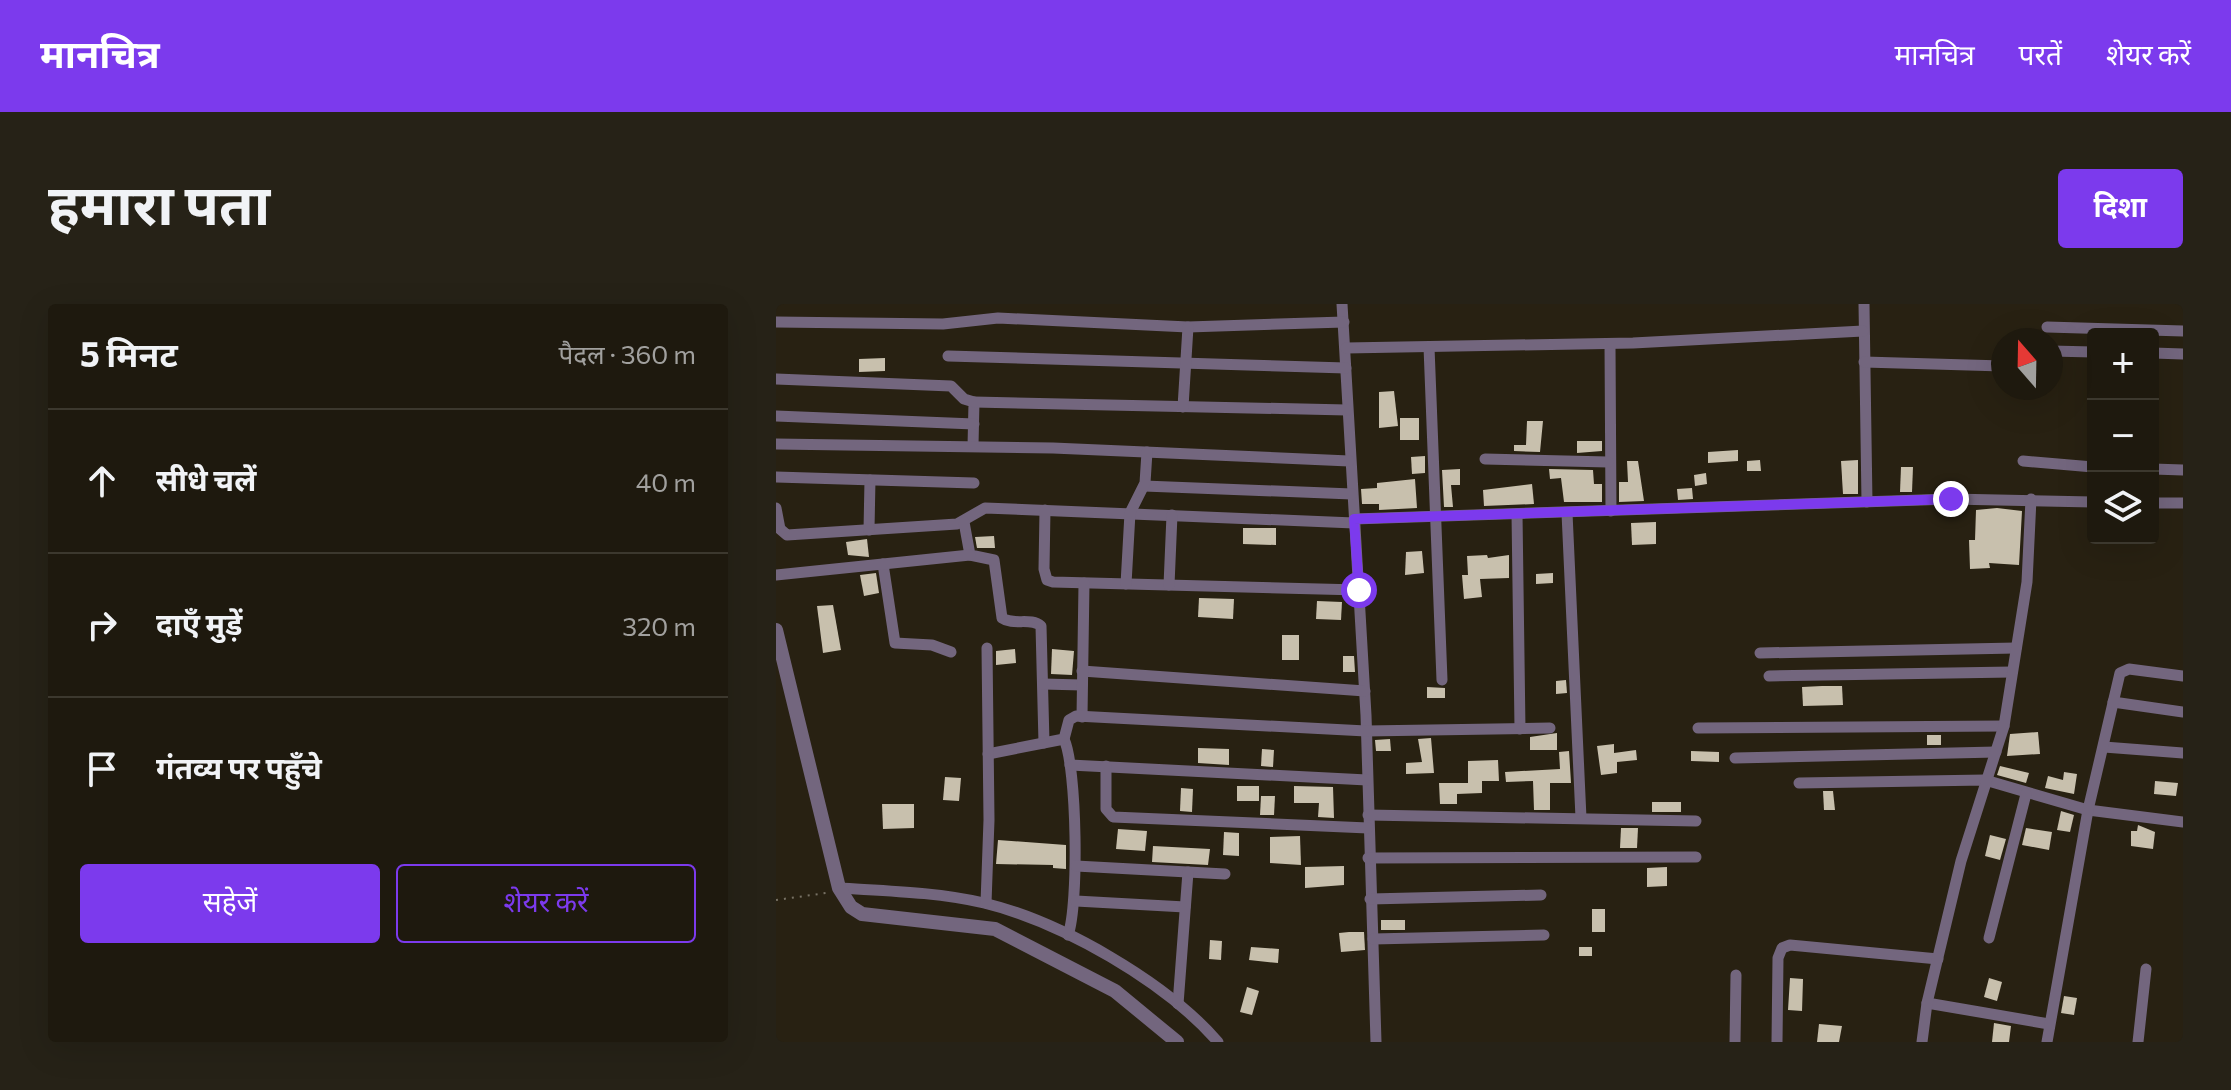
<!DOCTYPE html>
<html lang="hi">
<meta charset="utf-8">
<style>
:root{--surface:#1e190e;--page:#262217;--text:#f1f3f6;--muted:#a1a09e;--line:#3c382e;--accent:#7c3aed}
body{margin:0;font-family:Commissioner,"Noto Sans Devanagari",sans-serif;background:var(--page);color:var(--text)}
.controls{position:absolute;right:24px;top:24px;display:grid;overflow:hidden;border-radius:8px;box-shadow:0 8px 32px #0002}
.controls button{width:72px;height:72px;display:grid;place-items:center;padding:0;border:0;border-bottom:2px solid var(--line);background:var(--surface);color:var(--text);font:40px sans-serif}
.compass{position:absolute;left:1215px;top:24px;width:72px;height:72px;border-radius:50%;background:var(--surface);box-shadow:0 8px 32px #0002;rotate:340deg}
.stop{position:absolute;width:24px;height:24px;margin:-18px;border:6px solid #7c3aed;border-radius:50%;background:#fff}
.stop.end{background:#7c3aed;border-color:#fff;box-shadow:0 2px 8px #0008}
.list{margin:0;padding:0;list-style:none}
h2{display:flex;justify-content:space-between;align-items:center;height:104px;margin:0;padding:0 32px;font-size:34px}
h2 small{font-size:26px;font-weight:400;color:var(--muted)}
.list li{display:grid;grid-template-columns:52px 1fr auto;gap:24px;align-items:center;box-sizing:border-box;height:144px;padding:0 32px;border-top:2px solid var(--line)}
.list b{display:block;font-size:30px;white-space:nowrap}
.list em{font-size:26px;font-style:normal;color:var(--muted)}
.actions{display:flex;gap:16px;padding:24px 32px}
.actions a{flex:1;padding:18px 0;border:2px solid var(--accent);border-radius:8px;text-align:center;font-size:28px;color:var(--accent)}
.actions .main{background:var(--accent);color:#fff}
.icon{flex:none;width:44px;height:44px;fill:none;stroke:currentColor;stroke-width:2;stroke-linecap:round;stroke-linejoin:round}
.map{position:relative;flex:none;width:1407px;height:738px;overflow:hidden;border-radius:8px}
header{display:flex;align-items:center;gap:48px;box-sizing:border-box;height:112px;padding:0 40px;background:var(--accent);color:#fff}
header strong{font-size:38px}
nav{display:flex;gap:44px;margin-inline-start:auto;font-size:28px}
.intro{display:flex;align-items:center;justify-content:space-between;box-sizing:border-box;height:192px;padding:0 48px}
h1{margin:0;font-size:56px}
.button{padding:20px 36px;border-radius:8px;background:var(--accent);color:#fff;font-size:28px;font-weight:700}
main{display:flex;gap:48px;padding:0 48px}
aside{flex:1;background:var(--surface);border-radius:8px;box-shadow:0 8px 32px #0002}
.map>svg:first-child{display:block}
</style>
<header>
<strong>मानचित्र</strong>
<nav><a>मानचित्र</a><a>परतें</a><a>शेयर करें</a></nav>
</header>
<div class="intro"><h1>हमारा पता</h1><a class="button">दिशा</a></div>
<main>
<aside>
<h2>5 मिनट<small>पैदल · 360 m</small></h2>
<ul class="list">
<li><svg class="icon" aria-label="ahead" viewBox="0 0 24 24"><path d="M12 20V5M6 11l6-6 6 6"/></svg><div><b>सीधे चलें</b></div><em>40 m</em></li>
<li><svg class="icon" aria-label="right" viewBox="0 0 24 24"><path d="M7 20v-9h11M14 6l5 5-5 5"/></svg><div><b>दाएँ मुड़ें</b></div><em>320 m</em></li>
<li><svg class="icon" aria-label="arrive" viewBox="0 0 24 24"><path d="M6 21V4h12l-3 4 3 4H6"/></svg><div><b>गंतव्य पर पहुँचे</b></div></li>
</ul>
<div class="actions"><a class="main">सहेजें</a><a>शेयर करें</a></div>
</aside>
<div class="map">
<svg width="1407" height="738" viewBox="0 0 1407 738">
<rect width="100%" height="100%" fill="#282112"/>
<!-- building -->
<g fill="#c8c0ad">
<polygon points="109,54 109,67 83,68 83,55"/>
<polygon points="618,87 622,122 603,124 603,88"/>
<rect x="624" y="114" width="19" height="22"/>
<polygon points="751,117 767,117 764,148 738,147 738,141 750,141"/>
<polygon points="801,137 826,137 826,147 801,149"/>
<polygon points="962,146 962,157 932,159 932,148"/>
<polygon points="649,152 649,169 636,170 635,153"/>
<polygon points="984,156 985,167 971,167 971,157"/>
<polygon points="1082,156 1082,190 1067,190 1065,157"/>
<polygon points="851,157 862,157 868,197 843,198 843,178 852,178"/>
<polygon points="1125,163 1137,163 1136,188 1124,188"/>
<polygon points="684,165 684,181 675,181 677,203 668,203 666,166"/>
<polygon points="773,165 817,166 818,180 826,180 826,198 788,198 785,174 774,175"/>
<polygon points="930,169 931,180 919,182 918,171"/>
<polygon points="639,175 641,204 603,206 603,200 586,200 585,185 601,184 601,179"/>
<polygon points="756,180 758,200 708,202 707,186"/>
<polygon points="916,184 917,195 902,196 901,185"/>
<polygon points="1221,204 1246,207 1243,261 1213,259 1214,264 1194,265 1193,236 1199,236 1200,206"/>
<polygon points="880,218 880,240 856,241 855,219"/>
<polygon points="467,224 500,224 500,241 467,240"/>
<polygon points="218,232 219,244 201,244 199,233"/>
<polygon points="91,235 93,253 72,251 70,238"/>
<polygon points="646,247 648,269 629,271 630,248"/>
<polygon points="711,251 712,254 733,251 733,274 704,275 706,293 688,295 686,271 692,271 691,252"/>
<polygon points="100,269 103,289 88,292 84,271"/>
<polygon points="777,269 777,279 760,280 760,270"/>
<polygon points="423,294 458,295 457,315 422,313"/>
<polygon points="541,297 566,298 565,316 540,315"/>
<polygon points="57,301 65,346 47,349 41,302"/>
<rect x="506" y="331" width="17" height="25"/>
<polygon points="239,345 240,359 220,361 220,347"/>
<polygon points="276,345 298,347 296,371 275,370"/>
<polygon points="567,352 578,352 579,368 567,368"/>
<polygon points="790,376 791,389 780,390 780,377"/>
<polygon points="1046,382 1066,382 1067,401 1027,402 1026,383"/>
<polygon points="651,383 669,384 669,394 651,394"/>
<polygon points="1262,428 1264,450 1231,452 1234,430"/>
<polygon points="781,429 781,446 754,446 754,433"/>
<rect x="1151" y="431" width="14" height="10"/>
<polygon points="655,434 658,469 630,470 630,459 646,458 642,435"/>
<polygon points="614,435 615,447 600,447 599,436"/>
<polygon points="838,440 838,449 860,446 861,456 841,458 841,469 825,471 821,442"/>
<polygon points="422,444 453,445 453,461 422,459"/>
<polygon points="486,445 498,446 497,463 485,462"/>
<polygon points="793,447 795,479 774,479 774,506 758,506 757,477 730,478 729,468 784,465 783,448"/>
<polygon points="915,447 943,448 943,458 915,457"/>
<polygon points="722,456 723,477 706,477 706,489 681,490 681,500 664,500 663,479 692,479 692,457"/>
<polygon points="1224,462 1253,469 1250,479 1221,471"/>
<polygon points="1288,468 1301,470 1298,490 1269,484 1272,472 1287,476"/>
<polygon points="169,473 185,474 183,497 167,496"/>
<polygon points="1379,477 1402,479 1400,492 1378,490"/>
<rect x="461" y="482" width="22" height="15"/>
<polygon points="518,482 557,483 558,514 542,513 543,499 518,499"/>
<polygon points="405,484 417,485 416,508 404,507"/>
<polygon points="1047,487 1057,487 1059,506 1048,506"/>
<polygon points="485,492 499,492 498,511 484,511"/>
<rect x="876" y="498" width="29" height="10"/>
<polygon points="106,500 138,500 138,524 107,525"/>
<polygon points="1285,507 1298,511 1294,528 1281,526"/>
<polygon points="1362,521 1379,528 1377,545 1355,542 1355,527 1361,527"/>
<polygon points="845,524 862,524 861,544 844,544"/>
<polygon points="1250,524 1276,528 1273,546 1246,541"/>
<polygon points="342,525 371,527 369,547 340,545"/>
<polygon points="448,528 463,529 463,552 447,551"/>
<polygon points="1214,531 1230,535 1224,556 1209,552"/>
<polygon points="524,532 525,561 494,559 494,533"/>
<polygon points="222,536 290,541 290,565 277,564 277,561 220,560"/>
<polygon points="377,542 434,545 432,561 376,558"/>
<polygon points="568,562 568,581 529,584 529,563"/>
<polygon points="891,563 891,582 871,583 871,564"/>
<rect x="816" y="605" width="13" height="23"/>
<rect x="605" y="616" width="24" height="10"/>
<polygon points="573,628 588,628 589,646 565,648 563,629"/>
<polygon points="434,636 446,637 445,656 433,655"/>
<polygon points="475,643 503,645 502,659 473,656"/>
<rect x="803" y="643" width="13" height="9"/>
<polygon points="1014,674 1027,675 1026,707 1012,706"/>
<polygon points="1213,674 1226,678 1221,697 1208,693"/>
<polygon points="471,683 483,687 476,711 464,708"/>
<polygon points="1288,692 1301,694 1298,711 1285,709"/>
<polygon points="1218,719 1235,722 1233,738 1216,738"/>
<polygon points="1043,720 1066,722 1063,738 1041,738"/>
</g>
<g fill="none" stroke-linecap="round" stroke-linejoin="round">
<!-- path -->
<polyline stroke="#777164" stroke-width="2" stroke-dasharray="2 6" stroke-linecap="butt" points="0,596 50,589"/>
<!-- minor -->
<g stroke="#73667e" stroke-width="11">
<polyline points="566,0 590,411 600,738"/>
<polyline points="1088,0 1091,198"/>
<polyline points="0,18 167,20 222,14 412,23 568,18"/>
<polyline points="1271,23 1407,27"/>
<polyline points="834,40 835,207"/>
<polyline points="653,43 666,376"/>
<polyline points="570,44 857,39 1087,27"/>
<polyline points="1275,47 1317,48"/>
<polyline points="1377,49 1407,50"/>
<polyline points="172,52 570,64"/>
<polyline points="1088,58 1227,62"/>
<polyline points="0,75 175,82 188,95 198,98 197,142"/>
<polyline points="198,98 571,106"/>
<polyline points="407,103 412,23"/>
<polyline points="0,112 198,120"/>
<polyline points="0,140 277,144 573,157"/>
<polyline points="709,155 832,158"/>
<polyline points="1247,157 1317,163"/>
<polyline points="1377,165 1407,166"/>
<polyline points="0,173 198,179"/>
<polyline points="368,182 576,190"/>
<polyline points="1377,199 1407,199"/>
<polyline points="0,204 4,225 11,231 181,220 209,204 578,219"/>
<polyline points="269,206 268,265 271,276 277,278 583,286"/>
<polyline points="791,209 805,514"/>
<polyline points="741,210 744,425"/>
<polyline points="578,215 1175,195 1317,198"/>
<path d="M188,218L194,251L218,256L226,314C237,322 255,313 265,322L268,439"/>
<polyline points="93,226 94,176"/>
<polyline points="107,260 119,339 156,341 175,348"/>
<polyline points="0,271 194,251"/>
<polyline points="350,280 354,209 369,179 371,148"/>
<polyline points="393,281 396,211"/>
<polyline points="984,349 1240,344"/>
<polyline points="306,367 589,387"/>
<polyline points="993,372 1236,368"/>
<polyline points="267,380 306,381"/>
<polyline points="1337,398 1407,408"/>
<polyline points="306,413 308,279"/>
<polyline points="922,424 1228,422"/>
<path d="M288,435C301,463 303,601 292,631"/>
<polyline points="1328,443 1407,449"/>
<polyline points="212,450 288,435 293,416 300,412 590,427 774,424"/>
<polyline points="959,454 1220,448"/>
<polyline points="294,461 591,476"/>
<polyline points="330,462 330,505 337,513 592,524"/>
<polyline points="1023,479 1209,476 1312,506 1407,518"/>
<polyline points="592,511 920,517"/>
<polyline points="592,554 920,553"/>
<polyline points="300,562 449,570"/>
<path d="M63,584C111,587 161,588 208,599C286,618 390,678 442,738"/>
<polyline points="594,595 765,591"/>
<polyline points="300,597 409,603"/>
<polyline points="210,599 213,516 211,344"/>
<polyline points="1213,634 1250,490"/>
<polyline points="597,635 768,631"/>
<polyline points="1151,699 1273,720"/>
<polyline points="402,700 412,568"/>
<polyline points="959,738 960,671"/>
<polyline points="1001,738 1002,654 1006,644 1014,641 1162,655"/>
<polyline points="1146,738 1151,699 1185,557 1228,422 1251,278 1255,195"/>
<polyline points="1271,738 1312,506 1344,369 1353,365 1407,372"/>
<polyline points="1362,738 1370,665"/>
</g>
<!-- tertiary -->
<polyline stroke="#73667e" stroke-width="14" points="0,326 63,584 75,603 86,610 219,625 339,687 401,738"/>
</g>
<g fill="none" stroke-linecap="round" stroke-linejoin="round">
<!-- route -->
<polyline stroke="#7c3aed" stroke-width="10" points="583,286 578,215 1175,195"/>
</g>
</svg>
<div class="controls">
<button>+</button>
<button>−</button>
<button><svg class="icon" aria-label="layers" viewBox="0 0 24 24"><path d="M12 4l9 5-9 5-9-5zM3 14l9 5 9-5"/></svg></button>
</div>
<svg class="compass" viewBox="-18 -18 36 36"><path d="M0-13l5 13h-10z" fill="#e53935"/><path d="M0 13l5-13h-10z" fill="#a1a09e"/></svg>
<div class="stop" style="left:583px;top:286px"></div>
<div class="stop end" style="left:1175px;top:195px"></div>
</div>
</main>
